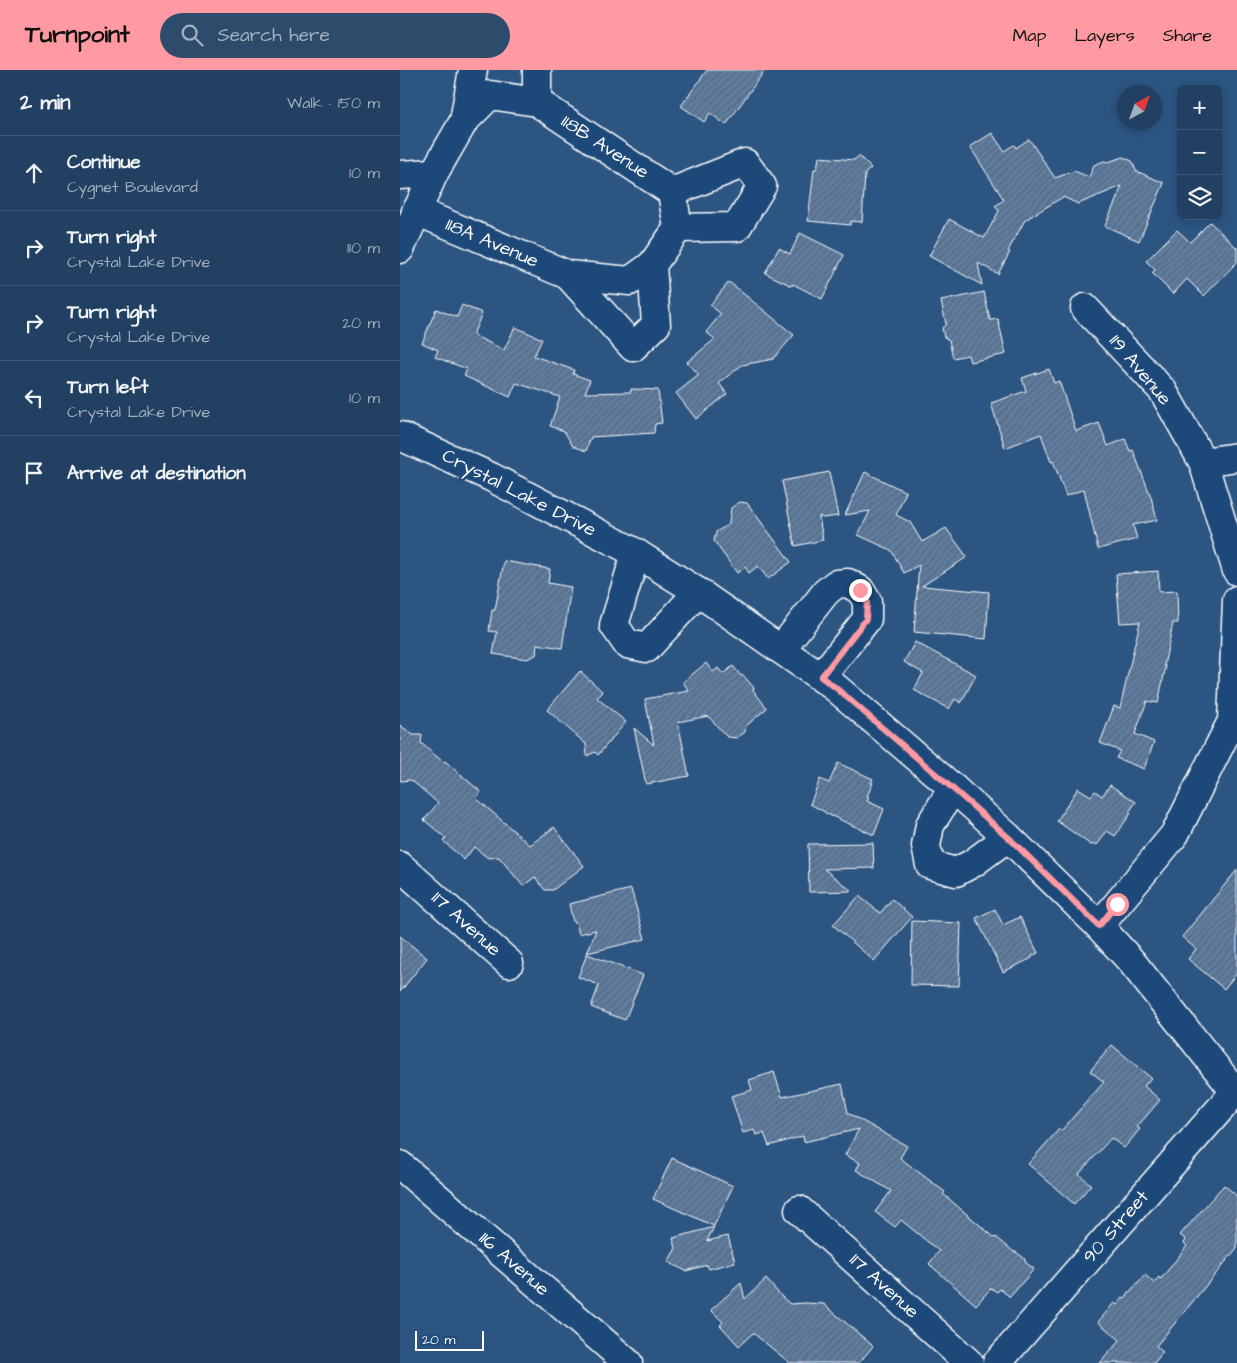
<!DOCTYPE html>
<meta charset="utf-8">
<style>
:root{--surface:#214062;--page:#2d4b6b;--text:#f1f3f6;--muted:#a2afbe;--line:#3e5977;--accent:#ff9aa2}
body{margin:0;font-family:"Architects Daughter",sans-serif;background:var(--page);color:var(--text)}
.controls{position:absolute;right:15px;top:15px;display:grid;overflow:hidden;border-radius:8px;box-shadow:0 2px 8px #0003}
.controls button{width:45px;height:45px;display:grid;place-items:center;padding:0;border:0;border-bottom:1px solid var(--line);background:var(--surface);color:var(--text);font:25px sans-serif}
.compass{position:absolute;left:717px;top:15px;width:45px;height:45px;border-radius:50%;background:var(--surface);box-shadow:0 2px 8px #0003;rotate:41deg}
.scale{position:absolute;left:15px;bottom:12px;width:69px;box-sizing:border-box;padding-left:5px;border:2px solid #fff;border-top:0;font-size:14px;line-height:18px;white-space:nowrap;color:#fff;-webkit-text-stroke:4px #1f4a7a;paint-order:stroke}
.stop{position:absolute;width:15px;height:15px;margin:-11px;border:4px solid #ff9aa2;border-radius:50%;background:#fff}
.stop.end{background:#ff9aa2;border-color:#fff;box-shadow:0 1px 5px #0008}
.list{margin:0;padding:0;list-style:none}
h2{display:flex;justify-content:space-between;align-items:center;height:65px;margin:0;padding:0 20px;font-size:21px}
h2 small{font-size:16px;font-weight:400;color:var(--muted)}
.list li{display:grid;grid-template-columns:32px 1fr auto;gap:15px;align-items:center;box-sizing:border-box;height:75px;padding:0 20px;border-top:1px solid var(--line)}
.list b{display:block;font-size:19px;white-space:nowrap}
.list p{margin:0;font-size:16px;white-space:nowrap;color:var(--muted)}
.list em{font-size:16px;font-style:normal;color:var(--muted)}
.icon{flex:none;width:28px;height:28px;fill:none;stroke:currentColor;stroke-width:2;stroke-linecap:round;stroke-linejoin:round}
.map{position:relative;flex:none;width:837px;height:1293px;overflow:hidden}
header{display:flex;align-items:center;gap:30px;box-sizing:border-box;height:70px;padding:0 25px;background:var(--accent);color:#111}
header strong{font-size:24px}
nav{display:flex;gap:28px;margin-inline-start:auto;font-size:18px}
.search{width:350px;height:45px;background:var(--page);display:flex;align-items:center;gap:12px;box-sizing:border-box;padding:0 18px;border-radius:28px;color:var(--muted);font-size:19px}
main{display:flex}
aside{flex:1;background:var(--surface)}
.map>svg:first-child{display:block}
</style>
<header>
<strong>Turnpoint</strong>
<div class="search"><svg class="icon" aria-label="search" viewBox="0 0 24 24"><circle cx="10" cy="10" r="6"/><path d="M15 15l6 6"/></svg>Search here</div>
<nav><a>Map</a><a>Layers</a><a>Share</a></nav>
</header>
<main>
<aside>
<h2>2 min<small>Walk · 150 m</small></h2>
<ul class="list">
<li><svg class="icon" aria-label="ahead" viewBox="0 0 24 24"><path d="M12 20V5M6 11l6-6 6 6"/></svg><div><b>Continue</b><p>Cygnet Boulevard</p></div><em>10 m</em></li>
<li><svg class="icon" aria-label="right" viewBox="0 0 24 24"><path d="M7 20v-9h11M14 6l5 5-5 5"/></svg><div><b>Turn right</b><p>Crystal Lake Drive</p></div><em>110 m</em></li>
<li><svg class="icon" aria-label="right" viewBox="0 0 24 24"><path d="M7 20v-9h11M14 6l5 5-5 5"/></svg><div><b>Turn right</b><p>Crystal Lake Drive</p></div><em>20 m</em></li>
<li><svg class="icon" aria-label="left" viewBox="0 0 24 24"><path d="M17 20v-9H6M10 6l-5 5 5 5"/></svg><div><b>Turn left</b><p>Crystal Lake Drive</p></div><em>10 m</em></li>
<li><svg class="icon" aria-label="arrive" viewBox="0 0 24 24"><path d="M6 21V4h12l-3 4 3 4H6"/></svg><div><b>Arrive at destination</b></div></li>
</ul>
</aside>
<div class="map">
<svg width="837" height="1293" viewBox="0 0 837 1293">
<defs>
<pattern id="building-hatch" width="6" height="6" patternUnits="userSpaceOnUse" patternTransform="scale(1.25)"><rect width="6" height="6" fill="#5e7c9f"/><path d="M-1 1l2-2M0 6l6-6M5 7l2-2" fill="none" stroke="#56667a"/></pattern>
</defs>
<rect width="100%" height="100%" fill="#2c5582"/>
<filter id="ink" filterUnits="userSpaceOnUse"><feTurbulence type="fractalNoise" baseFrequency=".02" numOctaves="2"/><feDisplacementMap in="SourceGraphic" scale="10" xChannelSelector="R" yChannelSelector="G"/><feConvolveMatrix kernelMatrix="1 2 1 2 8 2 1 2 1" color-interpolation-filters="sRGB"/></filter>
<g filter="url(#ink)">
<!-- building -->
<g fill="url(#building-hatch)" stroke="#fff">
<polygon points="307,0 365,0 326,55 310,43 304,52 281,36"/>
<polygon points="592,63 604,81 614,75 616,78 629,69 655,108 674,101 689,107 694,95 704,91 708,92 723,87 732,91 736,101 764,113 739,171 705,156 722,116 678,134 663,127 625,150 608,181 610,182 598,204 578,193 582,215 529,186 549,149 584,168 599,141 595,136 604,130 570,77"/>
<polygon points="459,86 471,98 465,104 462,152 451,151 450,155 408,151 414,99 417,99 419,87 454,90"/>
<polygon points="810,152 837,178 837,192 804,226 787,209 773,224 752,203 755,200 746,191 777,160 790,172"/>
<polygon points="400,163 444,185 422,229 393,214 392,216 365,203 379,178 390,184"/>
<polygon points="329,212 394,265 373,289 342,295 319,313 327,324 296,349 276,323 299,305 287,292 315,269 306,262 321,244 310,235"/>
<polygon points="584,222 590,250 598,249 606,284 570,292 568,285 553,288 549,270 544,267 542,258 546,254 541,231"/>
<polygon points="62,235 82,243 73,265 104,280 115,257 142,269 134,286 174,300 173,304 190,310 185,323 231,322 231,319 258,320 262,353 255,354 254,363 191,367 186,381 173,376 164,361 150,356 160,327 116,313 110,327 64,306 67,299 35,287 38,280 22,273 36,239 57,247"/>
<polygon points="649,299 654,313 659,311 676,361 699,353 708,376 725,369 730,381 733,380 751,427 757,450 733,455 737,469 698,479 684,419 666,426 653,391 651,392 641,364 605,378 591,333 626,321 622,308"/>
<polygon points="429,402 438,446 423,448 419,446 423,470 395,476 382,411"/>
<polygon points="465,402 506,422 496,445 510,452 522,472 546,458 567,487 522,516 589,522 586,569 514,562 519,495 504,503 491,480 458,465 470,441 445,445"/>
<polygon points="340,432 347,433 391,492 368,509 358,496 349,503 345,497 337,503 314,471 316,462 329,454 331,438"/>
<polygon points="104,491 150,499 148,513 171,517 162,578 137,574 136,585 127,589 93,584 97,562 89,561 92,540 95,540"/>
<polygon points="758,501 759,522 777,521 778,553 773,553 764,596 766,596 758,633 747,631 735,664 754,672 744,699 716,688 720,681 700,673 714,636 720,638 740,552 720,553 716,504"/>
<polygon points="515,572 576,605 561,633 555,629 549,639 514,620 523,603 504,592"/>
<polygon points="306,593 313,602 318,598 323,604 333,596 341,606 343,605 354,618 353,620 367,638 346,656 345,662 337,668 327,667 308,646 278,652 289,706 246,714 234,658 254,675 245,629 289,621 283,612"/>
<polygon points="180,601 203,622 197,628 226,652 198,685 195,682 187,686 186,674 147,640"/>
<polygon points="0,655 13,665 22,665 21,673 43,692 45,691 81,722 76,728 130,775 154,757 184,796 153,820 145,820 135,807 123,816 99,787 88,788 74,777 64,790 43,771 46,768 24,750 38,733 11,710 0,711"/>
<polygon points="438,693 473,709 471,713 473,713 467,726 469,727 467,731 484,739 474,765 425,743 425,742 410,734 420,709 429,713"/>
<polygon points="710,715 736,732 729,742 731,743 715,766 707,761 698,774 691,775 657,751 678,718 691,726 695,721 702,726"/>
<polygon points="473,773 474,798 424,799 452,821 409,822 408,774"/>
<polygon points="837,800 837,903 824,919 788,889 796,879 782,867"/>
<polygon points="231,819 245,869 187,883 196,860 179,864 176,852 173,852 169,834"/>
<polygon points="459,826 480,843 492,829 512,847 474,891 433,855"/>
<polygon points="595,839 603,855 620,847 638,883 632,886 632,888 603,902 576,848"/>
<polygon points="512,851 561,853 559,916 511,915"/>
<polygon points="0,866 27,888 0,922"/>
<polygon points="187,884 243,905 225,950 191,937 199,915 178,907"/>
<polygon points="712,975 751,1008 744,1016 760,1030 737,1057 740,1059 724,1078 711,1068 679,1104 691,1115 674,1134 628,1094 659,1059 661,1061 704,1012 690,1001"/>
<polygon points="374,1002 382,1027 442,1014 448,1043 507,1076 500,1088 545,1122 543,1124 595,1168 596,1167 614,1182 616,1182 625,1189 625,1192 634,1199 610,1227 600,1219 597,1222 591,1218 576,1235 529,1194 539,1181 501,1150 495,1157 475,1142 491,1121 456,1100 460,1093 445,1085 459,1059 404,1072 403,1066 369,1076 364,1063 356,1065 354,1060 343,1063 331,1026 352,1020 349,1010"/>
<polygon points="272,1088 333,1116 314,1156 253,1129"/>
<polygon points="824,1115 837,1126 837,1178 756,1276 763,1282 754,1293 700,1293 720,1270 698,1252 714,1233 717,1235 723,1227 725,1228 745,1205 754,1213 759,1207 761,1209 787,1176 784,1173 786,1170 780,1165"/>
<polygon points="314,1157 307,1171 328,1166 335,1192 309,1199 307,1195 286,1201 268,1192 276,1178 273,1168"/>
<polygon points="366,1209 382,1227 390,1234 405,1233 424,1234 473,1276 459,1293 390,1293 353,1263 339,1276 320,1255 323,1252 311,1240 341,1213 345,1229"/>
</g>
<g fill="none" stroke-linecap="round" stroke-linejoin="round">
<!-- minor casing -->
<g stroke="#fff" stroke-width="31">
<g id="minor">
<polyline points="137,32 137,0"/>
<polyline points="64,51 73,0"/>
<polyline points="0,105 34,103"/>
<polyline points="272,122 345,93 362,116 337,157 278,158"/>
<polyline points="16,141 168,205 230,211 252,195 278,158 272,122"/>
<polyline points="0,179 34,103 64,51 90,25 137,32 272,122"/>
<polyline points="168,205 233,277 256,255 252,195"/>
<polyline points="685,238 763,321 803,392 837,501"/>
<polyline points="0,366 91,407 236,483 298,522 436,618 553,718 608,767 699,856 731,891 837,1024"/>
<polyline points="803,392 837,387"/>
<polyline points="236,483 214,555 227,574 247,578 298,522"/>
<polyline points="381,579 426,522 436,514 448,513 460,520 467,531 467,549 421,607"/>
<polyline points="553,718 530,755 526,776 530,795 556,802 573,793 608,767"/>
<polyline points="0,796 109,893"/>
<polyline points="699,856 775,764 832,651 837,530"/>
<polyline points="399,1140 569,1293"/>
<polyline points="597,1293 835,1022"/>
</g>
</g>
<!-- major casing -->
<g stroke="#fff" stroke-width="31">
<polyline id="major" points="0,1095 228,1293"/>
</g>
<!-- minor -->
<use href="#minor" stroke="#1f4a7a" stroke-width="28"/>
<!-- major -->
<use href="#major" stroke="#1f4a7a" stroke-width="28"/>
</g>
</g>
<g fill="none" stroke-linecap="round" stroke-linejoin="round" filter="url(#ink)">
<!-- route -->
<polyline stroke="#ff9aa2" stroke-width="6" points="460,520 467,531 466,549 421,607 436,618 552,718 608,767 699,856 717,834"/>
</g>
<g text-anchor="middle" dominant-baseline="central" stroke-width="5" stroke-linejoin="round" paint-order="stroke">
<!-- street labels -->
<g font-size="19" fill="#fff" stroke="#1f4a7a">
<text transform="translate(205 77) rotate(33)">118B Avenue</text>
<text transform="translate(92 173) rotate(23)">118A Avenue</text>
<text transform="translate(740 300) rotate(50)">119 Avenue</text>
<text transform="translate(119 423) rotate(27)">Crystal Lake Drive</text>
<text transform="translate(66 854) rotate(42)">117 Avenue</text>
<text transform="translate(716 1157) rotate(-49)">90 Street</text>
<text transform="translate(114 1194) rotate(41)">116 Avenue</text>
<text transform="translate(484 1216) rotate(42)">117 Avenue</text>
</g>
</g>
</svg>
<div class="controls">
<button>+</button>
<button>−</button>
<button><svg class="icon" aria-label="layers" viewBox="0 0 24 24"><path d="M12 4l9 5-9 5-9-5zM3 14l9 5 9-5"/></svg></button>
</div>
<svg class="compass" viewBox="-18 -18 36 36"><path d="M0-13l5 13h-10z" fill="#e53935"/><path d="M0 13l5-13h-10z" fill="#a2afbe"/></svg>
<div class="scale">20 m</div>
<div class="stop" style="left:717px;top:834px"></div>
<div class="stop end" style="left:460px;top:520px"></div>
</div>
</main>
